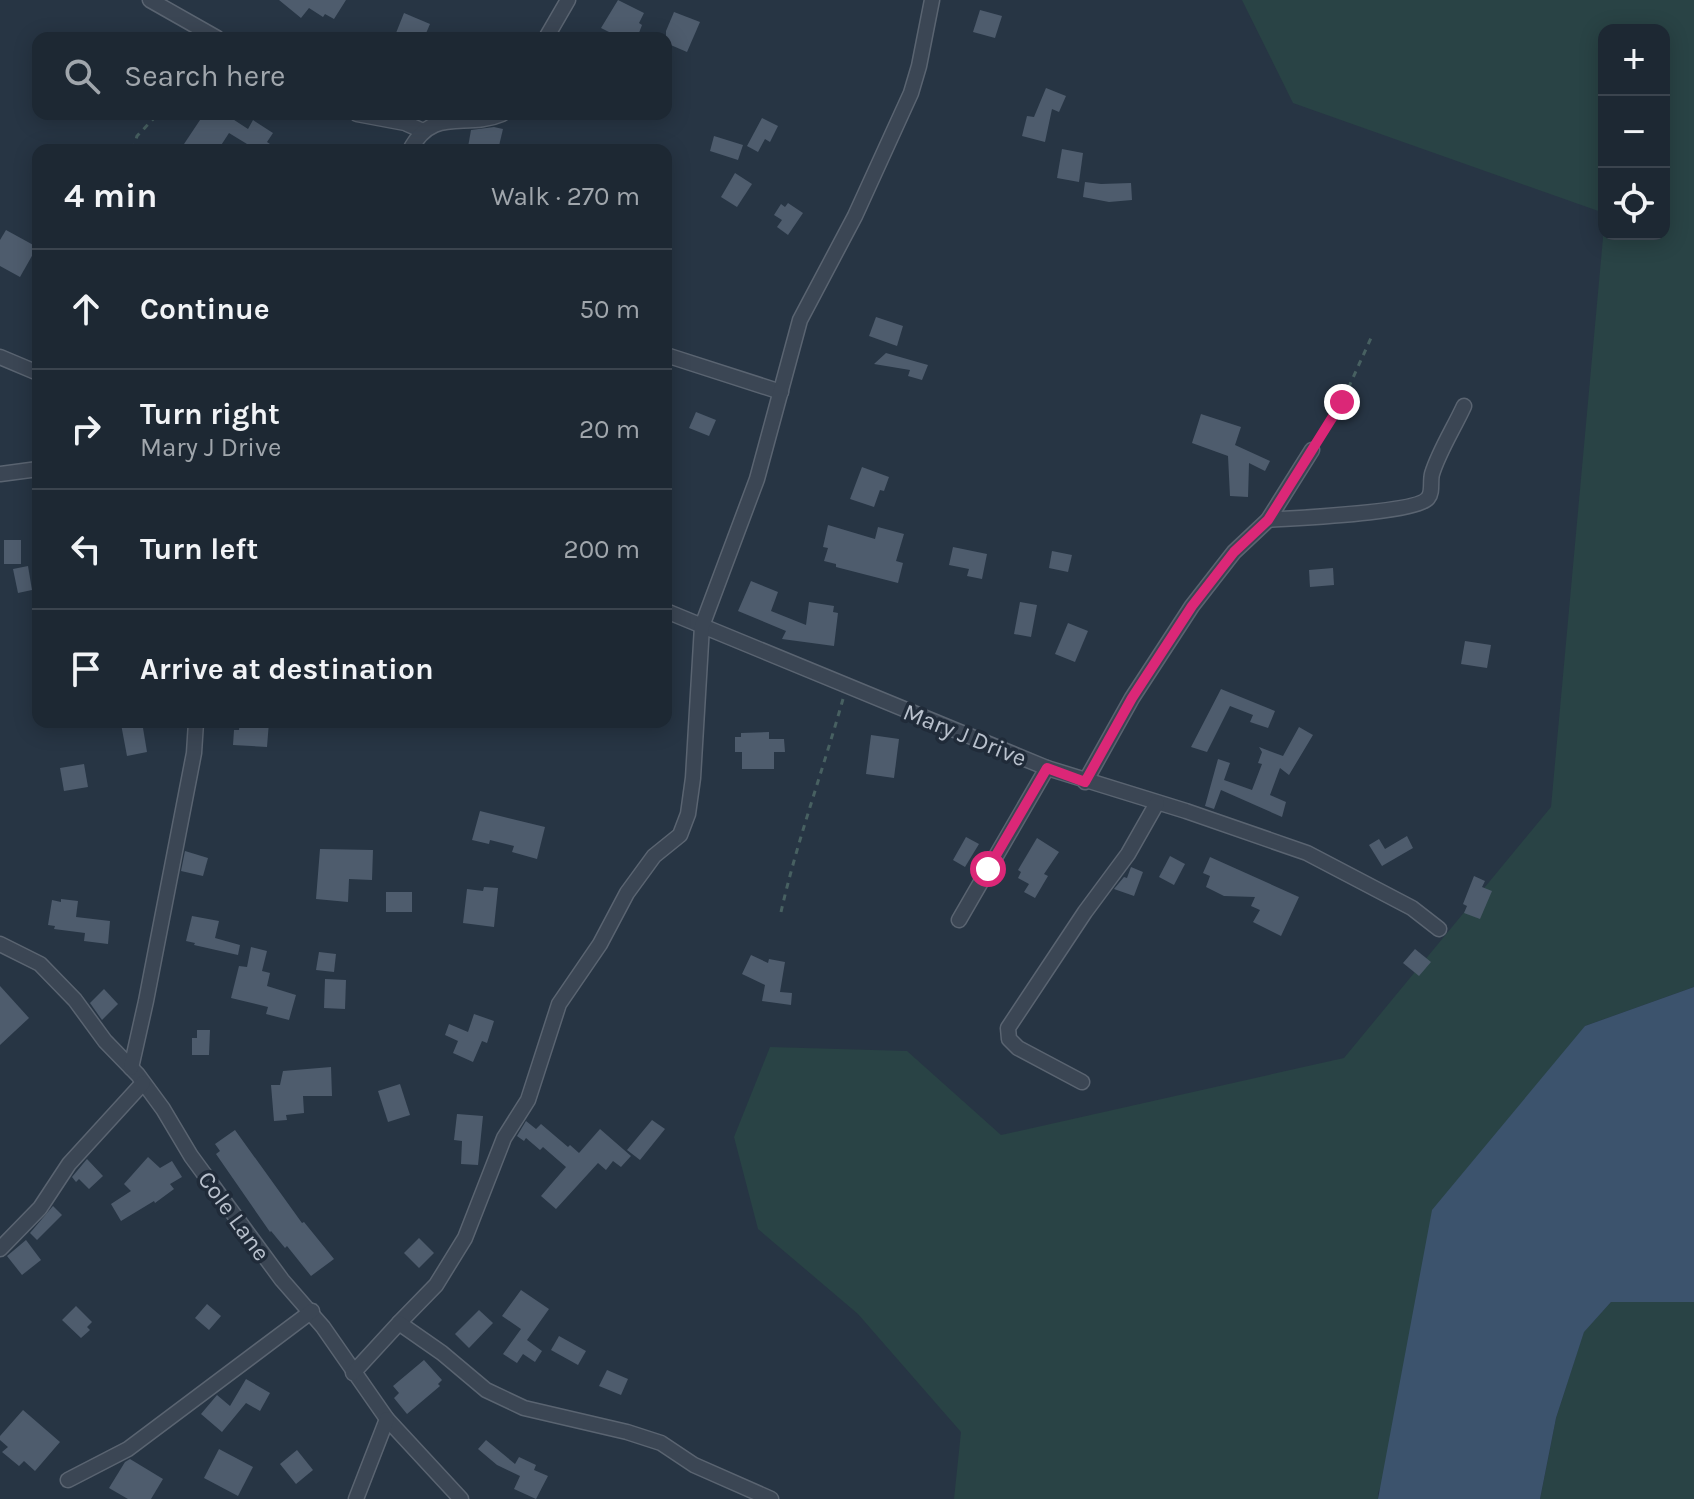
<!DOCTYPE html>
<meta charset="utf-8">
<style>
:root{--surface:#1d2833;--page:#25303b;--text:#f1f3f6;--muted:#a0a6ac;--line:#3b444e}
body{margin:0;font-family:Karla,sans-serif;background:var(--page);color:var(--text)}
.controls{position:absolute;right:24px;top:24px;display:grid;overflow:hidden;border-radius:16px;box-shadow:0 4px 20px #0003}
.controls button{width:72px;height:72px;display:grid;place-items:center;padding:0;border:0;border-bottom:2px solid var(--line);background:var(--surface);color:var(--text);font:40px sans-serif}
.stop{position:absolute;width:24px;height:24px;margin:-18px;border:6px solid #db2777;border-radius:50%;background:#fff}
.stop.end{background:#db2777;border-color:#fff;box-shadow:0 2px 8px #0008}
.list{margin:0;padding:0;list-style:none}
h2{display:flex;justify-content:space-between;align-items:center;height:104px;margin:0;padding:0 32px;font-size:34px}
h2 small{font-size:26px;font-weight:400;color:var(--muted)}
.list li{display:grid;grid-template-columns:52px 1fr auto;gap:24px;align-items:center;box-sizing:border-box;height:120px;padding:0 32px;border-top:2px solid var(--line)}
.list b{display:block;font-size:30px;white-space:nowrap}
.list p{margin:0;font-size:26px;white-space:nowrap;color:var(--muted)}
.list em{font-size:26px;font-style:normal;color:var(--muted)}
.icon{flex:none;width:44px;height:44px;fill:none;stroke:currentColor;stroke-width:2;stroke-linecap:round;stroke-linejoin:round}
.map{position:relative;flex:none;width:1694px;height:1499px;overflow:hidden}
.search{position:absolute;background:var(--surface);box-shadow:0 4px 20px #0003;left:32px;top:32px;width:640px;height:88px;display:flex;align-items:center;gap:20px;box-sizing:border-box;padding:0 28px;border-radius:16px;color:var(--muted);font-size:30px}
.panel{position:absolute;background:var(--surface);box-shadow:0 4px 20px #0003;left:32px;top:144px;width:640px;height:584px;border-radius:16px}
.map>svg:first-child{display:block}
</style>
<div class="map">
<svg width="1694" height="1499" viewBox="0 0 1694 1499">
<rect width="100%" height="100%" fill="#273544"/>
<!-- green -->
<g fill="#294345">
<polygon points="1242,0 1694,0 1694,987 1585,1026 1378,1493 1378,1499 954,1499 961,1432 858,1314 758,1229 734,1137 770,1047 907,1051 1001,1135 1344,1058 1551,807 1604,227 1604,234 1664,234 1664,30 1604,30 1604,213 1293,103"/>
<polygon points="1611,1302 1694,1302 1694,1499 1540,1499 1556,1418 1584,1331"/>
</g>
<!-- water -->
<polygon fill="#3c536d" points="1694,987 1694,1302 1611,1302 1584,1332 1556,1418 1540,1499 1378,1499 1432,1210 1585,1026"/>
<!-- building -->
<g fill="#4e5c6d">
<polygon points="279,0 346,0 334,19 325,14 323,17 309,8 301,18"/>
<polygon points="618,0 644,13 639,23 642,25 637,38 621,38 601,28"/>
<polygon points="980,10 1002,16 995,38 973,32"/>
<polygon points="674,12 700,22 687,52 666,43 666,31"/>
<polygon points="404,13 430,24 424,38 394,38"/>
<polygon points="1046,88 1066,96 1059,112 1052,109 1045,142 1022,136 1027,116 1034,117"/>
<polygon points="204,114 225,114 248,129 253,120 273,133 267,142 279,150 257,150 229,133 218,150 180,150"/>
<polygon points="762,118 778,126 770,142 765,139 758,152 747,146"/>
<polygon points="494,127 503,129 498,150 468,147 471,130"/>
<polygon points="714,136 743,145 738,160 710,151"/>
<polygon points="1062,149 1083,153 1079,182 1057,178"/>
<polygon points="735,173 752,184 737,207 721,197"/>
<polygon points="1085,182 1101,184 1131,183 1132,200 1109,202 1083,197"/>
<polygon points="788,203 803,213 788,235 777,227 782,220 774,215 781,204 785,207"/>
<polygon points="6,230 37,247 20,277 0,266 0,240"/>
<polygon points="876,317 903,326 897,346 869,336"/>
<polygon points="886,353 928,365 922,380 908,376 910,370 874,364"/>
<polygon points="696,412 716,420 709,436 689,428"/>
<polygon points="1201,414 1241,427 1235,445 1270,461 1265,471 1249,463 1248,497 1230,496 1228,456 1192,443"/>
<polygon points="862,467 889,477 884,491 880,490 874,507 850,499"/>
<polygon points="828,525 875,539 878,527 904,534 896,561 903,563 898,583 836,567 836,564 824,561 828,548 823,547"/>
<rect x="4" y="540" width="17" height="24"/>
<polygon points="953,547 987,554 982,579 967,576 969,569 949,565"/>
<polygon points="1052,551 1072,555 1068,572 1049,568"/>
<polygon points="28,566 32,590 18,593 13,569"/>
<polygon points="1333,568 1334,585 1310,587 1309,570"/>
<polygon points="751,581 778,592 771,611 806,625 809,602 834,606 833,612 838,613 834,646 782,639 786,631 738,611"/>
<polygon points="1020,602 1037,605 1031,637 1014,634"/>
<polygon points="1068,623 1088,631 1075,662 1055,654"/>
<polygon points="1465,641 1491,645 1487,668 1461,664"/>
<polygon points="1221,689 1275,711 1268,728 1250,722 1253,715 1230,706 1207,752 1191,747"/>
<polygon points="142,722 147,752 127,756 121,724"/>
<polygon points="240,722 269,722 267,747 233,745 234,730 239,730"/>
<polygon points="1299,727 1313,735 1289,775 1280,768 1270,795 1286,802 1282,817 1221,790 1214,809 1205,806 1218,759 1230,763 1224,780 1252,790 1262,764 1258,763 1262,752 1259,747 1283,756"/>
<polygon points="769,732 769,739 784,739 785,752 774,752 774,769 742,769 742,752 735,752 735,737 741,737 741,733"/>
<polygon points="871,735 899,739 894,778 866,774"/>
<polygon points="84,764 88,787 64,791 60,768"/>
<polygon points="480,811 545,827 537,859 512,852 514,846 490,840 489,844 472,840"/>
<polygon points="1407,836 1413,848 1382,866 1369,845 1379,839 1385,849"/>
<polygon points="966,837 979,844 965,867 953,860"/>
<polygon points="1037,838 1059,852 1044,874 1048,876 1035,898 1024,892 1029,884 1018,878 1021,872 1018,870"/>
<polygon points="320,849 373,850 372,880 349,879 348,902 316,899"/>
<polygon points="185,851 208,858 203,876 181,871"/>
<polygon points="1170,856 1185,864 1174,885 1159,877"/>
<polygon points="1210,857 1299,897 1281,936 1253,922 1260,910 1251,906 1255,897 1224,896 1206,887 1210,876 1203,873"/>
<polygon points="1131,867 1143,872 1134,896 1114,889 1124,877 1127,878"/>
<polygon points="1474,876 1485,881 1482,887 1492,891 1480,919 1464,913 1467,906 1463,904"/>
<polygon points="484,887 498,888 494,927 463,923 467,889 483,891"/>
<rect x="386" y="892" width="26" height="20"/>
<polygon points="61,899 78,901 76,917 110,921 108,944 84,941 85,933 54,929 55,926 48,925 52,900 61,902"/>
<polygon points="192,916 219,921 215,938 240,945 238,955 194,945 195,943 186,941"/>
<polygon points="251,947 267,951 262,971 270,973 267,986 296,995 289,1020 266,1014 268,1007 231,998 239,966 247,967"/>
<polygon points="1415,949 1431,962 1419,976 1403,963"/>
<polygon points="319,952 336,954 334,972 316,970"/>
<polygon points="751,955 768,963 769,959 785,962 780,992 792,993 791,1005 762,1001 765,985 742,974"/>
<polygon points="325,979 346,980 345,1009 324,1008"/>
<polygon points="0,986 29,1018 0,1045"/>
<polygon points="104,989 118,1004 102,1020 90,1003"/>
<polygon points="474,1014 494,1021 487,1043 482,1041 473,1062 453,1053 458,1041 445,1035 449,1024 468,1032"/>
<polygon points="197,1030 210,1030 209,1055 192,1055 192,1038 197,1038"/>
<polygon points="331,1067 332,1096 303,1096 304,1113 286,1115 287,1120 274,1121 271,1085 280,1085 283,1071"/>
<polygon points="400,1084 410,1115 388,1122 378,1091"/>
<polygon points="457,1114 483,1116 478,1165 461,1164 462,1141 454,1140"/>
<polygon points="652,1120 665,1129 640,1160 627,1150"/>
<polygon points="526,1121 536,1129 541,1124 568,1147 570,1145 579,1153 600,1129 631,1156 621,1167 613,1161 606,1170 598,1163 556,1209 541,1196 566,1167 543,1147 540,1150 526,1138 524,1141 517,1136"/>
<polygon points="235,1130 302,1223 304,1222 334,1259 311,1276 287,1246 285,1248 271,1231 270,1232 216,1154 220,1151 215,1144"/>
<polygon points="148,1157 160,1168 172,1161 182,1177 170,1184 174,1189 155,1203 154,1201 121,1221 111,1204 131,1191 124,1184"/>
<polygon points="87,1159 103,1176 89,1189 79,1179 76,1182 72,1177"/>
<polygon points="53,1206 62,1215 37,1240 30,1233"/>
<polygon points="419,1238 434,1253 419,1268 404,1253"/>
<polygon points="26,1240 41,1260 22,1275 7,1256"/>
<polygon points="521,1290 549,1309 527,1340 542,1351 535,1362 523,1354 517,1363 503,1354 521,1329 502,1316"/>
<polygon points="207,1304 221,1316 209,1330 195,1318"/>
<polygon points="76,1306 92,1322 87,1327 90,1330 81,1338 62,1320"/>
<polygon points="479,1310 493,1323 469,1348 455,1334"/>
<polygon points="559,1336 586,1351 578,1365 551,1350"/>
<polygon points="424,1360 442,1380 438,1384 440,1386 407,1414 394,1398 399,1393 393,1386"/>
<polygon points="607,1370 628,1379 621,1395 599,1386"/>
<polygon points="246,1379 270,1393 260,1411 246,1403 222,1432 201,1414 217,1395 230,1406"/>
<polygon points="23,1410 60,1442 35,1471 24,1461 19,1466 2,1452 8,1447 0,1440 0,1436"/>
<polygon points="486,1440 515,1464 519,1457 536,1465 534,1470 548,1476 536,1499 514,1489 520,1476 497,1465 478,1449"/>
<polygon points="219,1449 253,1467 238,1496 204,1478"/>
<polygon points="297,1450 313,1470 296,1484 280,1464"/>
<polygon points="130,1459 163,1479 151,1499 128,1499 109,1488 125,1462"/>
</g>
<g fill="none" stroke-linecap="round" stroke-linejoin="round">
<!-- street casing -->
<g stroke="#5a6471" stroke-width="17">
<g id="street">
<polyline points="150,0 217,38"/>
<polyline points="546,38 568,0"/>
<polyline points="357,114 405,123 423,131"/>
<path d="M410,150C434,105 465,130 502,114"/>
<polyline points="666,355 781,392"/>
<polyline points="0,357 38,373"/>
<polyline points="0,474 38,469"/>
<path d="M1268,520C1293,518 1417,513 1428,498C1433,492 1430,482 1432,474C1439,451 1454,428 1464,406"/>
<polyline points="666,611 1047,768 1186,811 1307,853 1412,908 1439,929"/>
<polyline points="1085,782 1132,698 1192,606 1234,552 1268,520 1312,450"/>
<polyline points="959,920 1047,768"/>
<polyline points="0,944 40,964 75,1000 105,1041 138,1075 163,1109 191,1156 282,1280 323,1327 387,1419 461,1499"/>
<polyline points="131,1068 146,1001 194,753 196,722"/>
<polyline points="1082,1082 1018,1048 1009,1039 1008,1028 1085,912 1128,854 1157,803"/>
<polyline points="0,1249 40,1208 69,1164 143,1083"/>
<polyline points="399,1323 436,1285 465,1238 504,1138 528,1100 559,1004 600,944 627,893 654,856 680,835 688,814 693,778 702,626 757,479 800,320 855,216 911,93 919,66 932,0"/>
<polyline points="353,1373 399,1323 442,1353 486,1390 524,1408 627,1432 661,1443 694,1465 771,1499"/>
<polyline points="68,1480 128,1449 312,1311"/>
<polyline points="356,1499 387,1419"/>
</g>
</g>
<!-- path -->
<g stroke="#476061" stroke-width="3" stroke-dasharray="6 6" stroke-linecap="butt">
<polyline points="133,150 137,136 158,114"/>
<polyline points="1319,440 1342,402 1371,338"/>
<path d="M781,912C797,841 823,770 843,699"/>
</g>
<!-- street -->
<use href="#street" stroke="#3b4654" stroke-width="14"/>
</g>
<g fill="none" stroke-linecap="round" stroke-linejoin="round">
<!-- route -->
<polyline stroke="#db2777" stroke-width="10" points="988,869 1047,768 1085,782 1132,698 1192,606 1234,552 1268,520 1342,402"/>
</g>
<g text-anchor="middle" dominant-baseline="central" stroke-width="7" stroke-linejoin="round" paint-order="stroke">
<!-- street labels -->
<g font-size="24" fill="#b9c1cd" stroke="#202b39">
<text transform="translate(965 735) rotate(22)">Mary J Drive</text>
<text transform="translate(234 1216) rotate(54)">Cole Lane</text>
</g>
</g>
</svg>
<div class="controls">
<button>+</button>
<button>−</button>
<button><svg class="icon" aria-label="locate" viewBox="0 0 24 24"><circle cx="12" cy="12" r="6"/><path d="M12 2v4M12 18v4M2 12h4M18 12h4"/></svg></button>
</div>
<div class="stop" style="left:988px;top:869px"></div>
<div class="stop end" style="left:1342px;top:402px"></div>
<div class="search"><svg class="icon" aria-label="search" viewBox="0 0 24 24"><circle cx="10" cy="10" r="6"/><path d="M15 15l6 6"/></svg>Search here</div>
<section class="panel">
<h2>4 min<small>Walk · 270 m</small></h2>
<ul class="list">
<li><svg class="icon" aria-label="ahead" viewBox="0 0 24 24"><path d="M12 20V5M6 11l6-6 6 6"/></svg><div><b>Continue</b></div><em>50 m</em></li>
<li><svg class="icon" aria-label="right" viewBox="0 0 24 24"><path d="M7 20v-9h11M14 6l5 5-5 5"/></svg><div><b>Turn right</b><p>Mary J Drive</p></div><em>20 m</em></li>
<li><svg class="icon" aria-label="left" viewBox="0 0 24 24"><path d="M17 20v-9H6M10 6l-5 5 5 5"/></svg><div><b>Turn left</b></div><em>200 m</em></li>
<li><svg class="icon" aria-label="arrive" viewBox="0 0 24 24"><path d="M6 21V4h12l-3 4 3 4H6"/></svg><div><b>Arrive at destination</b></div></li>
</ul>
</section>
</div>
